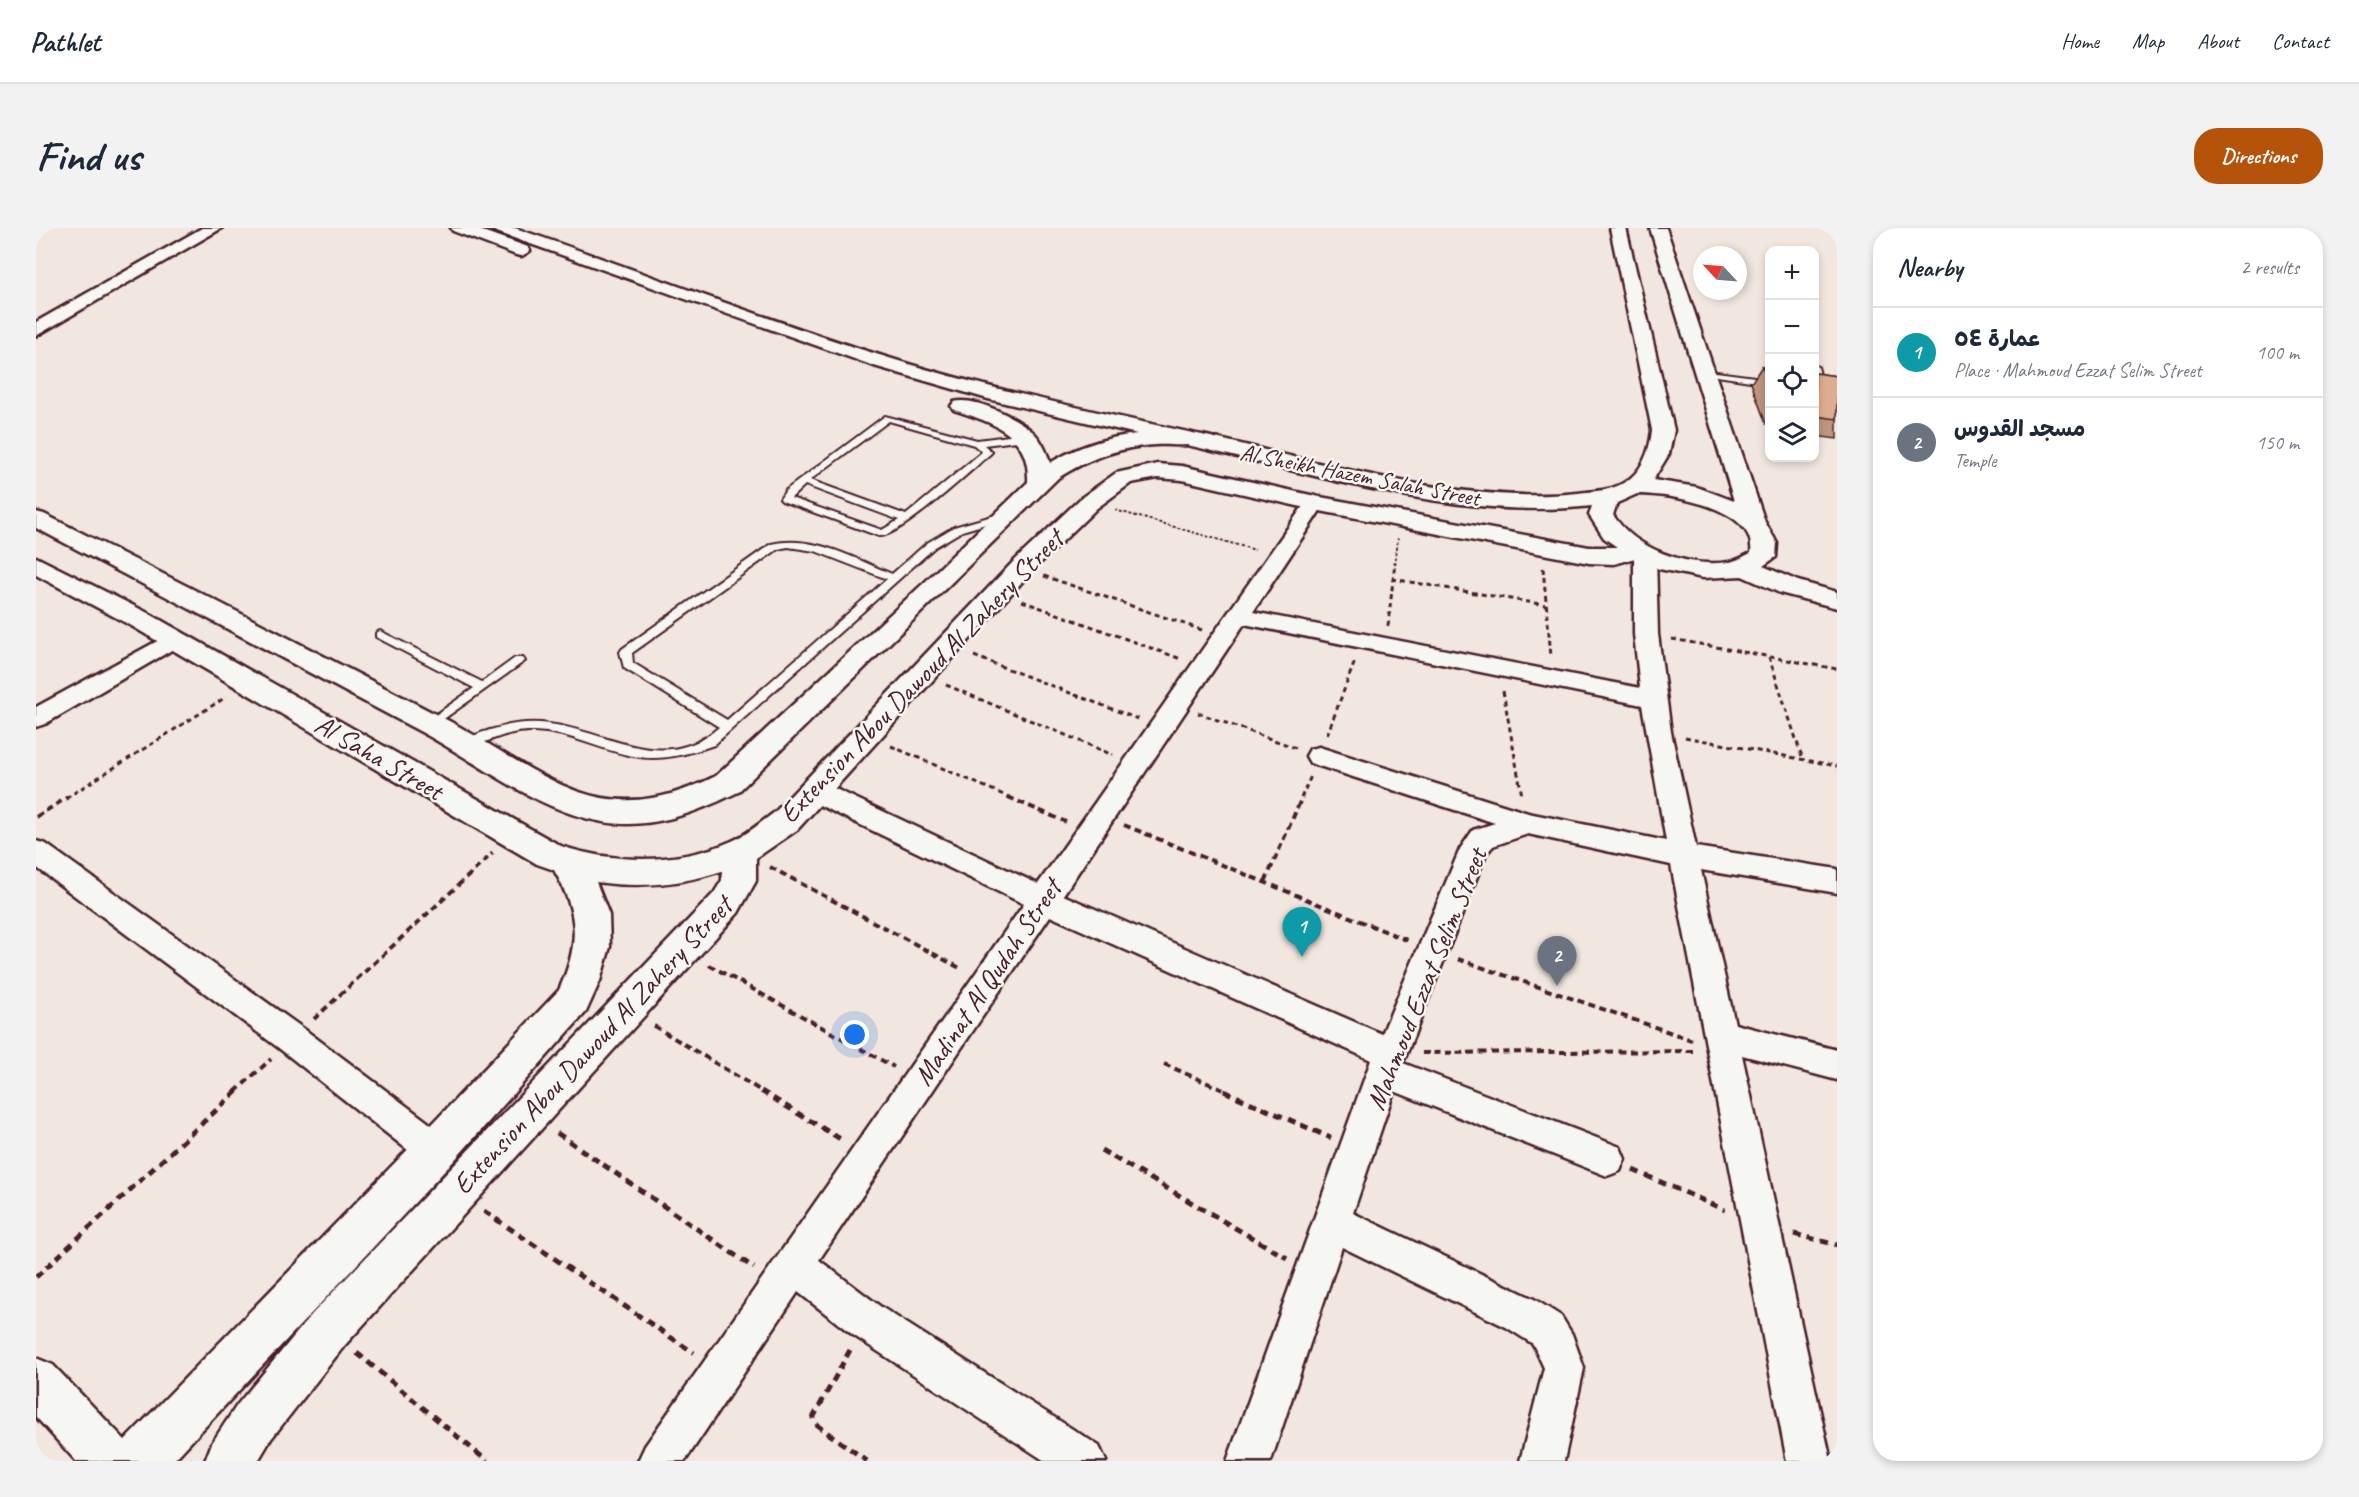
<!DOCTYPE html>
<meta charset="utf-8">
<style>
:root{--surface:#fff;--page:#f2f2f3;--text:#1f2937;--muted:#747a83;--line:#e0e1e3;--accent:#b45309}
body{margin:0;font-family:Caveat,"Playpen Sans Arabic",sans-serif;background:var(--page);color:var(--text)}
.controls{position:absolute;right:18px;top:18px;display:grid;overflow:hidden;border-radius:12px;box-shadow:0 3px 9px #0003}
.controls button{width:54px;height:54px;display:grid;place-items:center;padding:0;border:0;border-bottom:2px solid var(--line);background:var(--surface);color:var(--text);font:30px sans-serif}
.compass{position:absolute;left:1657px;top:18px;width:54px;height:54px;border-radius:50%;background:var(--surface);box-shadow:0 3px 9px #0003;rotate:296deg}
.you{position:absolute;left:819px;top:807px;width:21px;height:21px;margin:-15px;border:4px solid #fff;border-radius:50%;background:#1a73e8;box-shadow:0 0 0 9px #1a73e833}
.badge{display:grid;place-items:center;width:39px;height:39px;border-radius:50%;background:var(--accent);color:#fff;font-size:20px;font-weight:700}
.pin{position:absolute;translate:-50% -50px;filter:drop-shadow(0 2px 3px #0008)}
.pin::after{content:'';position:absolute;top:32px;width:21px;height:18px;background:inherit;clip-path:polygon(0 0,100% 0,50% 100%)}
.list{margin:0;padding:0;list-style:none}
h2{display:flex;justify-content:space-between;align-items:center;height:78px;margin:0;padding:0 24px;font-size:26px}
h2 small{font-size:20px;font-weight:400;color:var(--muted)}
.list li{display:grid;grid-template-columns:39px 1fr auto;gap:18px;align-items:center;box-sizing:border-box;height:90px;padding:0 24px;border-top:2px solid var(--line)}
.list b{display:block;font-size:22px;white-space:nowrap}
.list p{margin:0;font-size:20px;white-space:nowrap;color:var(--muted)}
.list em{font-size:20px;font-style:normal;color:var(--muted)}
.icon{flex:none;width:33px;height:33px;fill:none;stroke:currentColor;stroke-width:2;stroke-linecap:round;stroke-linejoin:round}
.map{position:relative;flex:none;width:1801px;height:1233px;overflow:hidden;border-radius:24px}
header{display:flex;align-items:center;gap:36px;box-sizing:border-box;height:84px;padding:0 30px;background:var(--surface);border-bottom:2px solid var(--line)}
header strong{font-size:28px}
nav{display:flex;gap:33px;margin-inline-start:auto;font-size:21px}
.intro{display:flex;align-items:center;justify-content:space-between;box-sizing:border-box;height:144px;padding:0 36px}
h1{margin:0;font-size:42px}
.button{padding:15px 27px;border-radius:24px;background:var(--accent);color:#fff;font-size:21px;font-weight:700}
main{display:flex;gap:36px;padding:0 36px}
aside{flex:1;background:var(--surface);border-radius:24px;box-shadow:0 3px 9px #0003}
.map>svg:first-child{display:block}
</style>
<header>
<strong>Pathlet</strong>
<nav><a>Home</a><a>Map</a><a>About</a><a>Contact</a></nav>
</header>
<div class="intro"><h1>Find us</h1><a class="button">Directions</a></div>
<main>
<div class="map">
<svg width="1801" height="1233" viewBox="0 0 1801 1233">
<rect width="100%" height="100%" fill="#f1e7df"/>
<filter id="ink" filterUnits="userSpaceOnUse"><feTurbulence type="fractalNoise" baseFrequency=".0167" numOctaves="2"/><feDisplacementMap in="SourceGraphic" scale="12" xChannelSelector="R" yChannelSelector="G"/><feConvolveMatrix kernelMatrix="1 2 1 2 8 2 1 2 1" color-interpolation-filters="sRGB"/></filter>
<g filter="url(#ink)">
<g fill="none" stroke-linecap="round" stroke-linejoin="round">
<!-- lane casing -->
<g stroke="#4a1f2b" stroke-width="4">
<g id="lane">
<polygon points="1778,137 1782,139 1786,154 1779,152"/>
<polygon points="1665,142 1734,151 1734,156 1668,146 1664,144"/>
<path d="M849,188L941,212L990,206L994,209L990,212L948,217L956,224L954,226C937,241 861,311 843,308L746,273L744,271L750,262ZM853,193L938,217L946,224L870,287L774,252ZM769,257L863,292L846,302L755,270Z"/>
<path d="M970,284L975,287L973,289L926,303L899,319L678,517C652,526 625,534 597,528C563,522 534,504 498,503C472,502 456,513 432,520L426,516C432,508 445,505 454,502C473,496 493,493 513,496C572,503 628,548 683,499L588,440L584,424L586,421L735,316C777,306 819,331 856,346L891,315L918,299ZM752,319L779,323L851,351L691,492L597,435L596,425L742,321Z"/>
<polygon points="344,403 446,454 479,430 487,430 489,433 395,500 389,496 391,493 438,460 340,409 340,405"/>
</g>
</g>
<!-- street casing -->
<g stroke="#4a1f2b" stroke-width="5">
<g id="street">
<path d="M1279,269L1286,271L1289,275L1217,384L1604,460L1598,406V327L1601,322H1617L1620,327L1622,406L1635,504L1660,619L1801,641V665L1665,642L1699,796L1801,822V852L1706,827L1795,1233H1751L1635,637L1492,606L1457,618L1450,626L1367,835L1584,919L1589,931L1584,943L1571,948L1358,863L1317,985L1498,1071L1525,1088L1536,1106L1548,1140L1528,1233H1484L1508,1140L1497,1116L1470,1099L1306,1019L1235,1233H1191L1335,832L1014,688L783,1032L845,1079L1063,1218L1070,1233H1009L817,1107L762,1064L649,1233H602L609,1218L988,676L769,570L765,563L769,556L779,553L789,556L1002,656L1272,271ZM1208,396L1606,477L1630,613L1492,585L1283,519L1274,521L1270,528L1274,535L1459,595L1437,602L1424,621L1346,806L1027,667Z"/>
<polygon points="138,404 146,406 150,411 146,416 9,496 0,499 0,479"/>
<polygon points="0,613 10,616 268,801 413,910 418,922 413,934 400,939 387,934 244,821 0,639"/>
</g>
</g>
<!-- secondary casing -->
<g stroke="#4a1f2b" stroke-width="5">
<g id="secondary">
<polygon points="166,0 186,0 0,108 0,94"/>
<polygon points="415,0 438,0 492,19 494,23 486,28 480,27 417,3"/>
<path d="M456,0H479C604,43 727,91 853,130C955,162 1061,184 1166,207C1282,233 1424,278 1542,265C1558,263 1575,263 1589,254C1607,243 1614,221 1616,202L1574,0H1590L1638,202L1633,226L1617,252L1661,259L1698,273L1614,0H1630L1729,294L1741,315L1740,329L1727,338L1762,353L1801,364V380L1744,365L1706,348L1667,350L1623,341L1599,330L1578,336L1553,335L1279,282L1146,252L1122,250L1095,255L1061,280L994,345L761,602L720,630V653L702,685L309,1117L235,1211L222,1233H169L176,1215L201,1177L277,1085L678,665L686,652V643C644,657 603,660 560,654L573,687L574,719L564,753L550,784L415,936L137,1233H40L0,1189V1130L17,1137L89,1212L385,908L523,762C544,715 543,686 518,642L501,636L94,397L0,347V329L112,385L525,618C579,636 644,636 696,613C712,606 725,594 739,584L976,335L1045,270L1080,245L1122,236L1146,238L1279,268L1553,319H1581L1568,310L1553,287L1556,278C1420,293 1283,247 1151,217C1141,218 1129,216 1119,217C1083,219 1052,231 1022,250L702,564C660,585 615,602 567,594C502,583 446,537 389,506C260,437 130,368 0,300V284L8,286C144,354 278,423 413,493C459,517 515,561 566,570C608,577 643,566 680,548L890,353L992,254C994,206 958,195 918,182L915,178L918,174C939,168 984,191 999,206C1006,214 1011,224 1014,235C1040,219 1071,209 1101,206L952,171L838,138L458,3ZM1601,266C1634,266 1721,279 1715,325C1708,328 1701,333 1693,334C1653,340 1600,322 1577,287L1581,275Z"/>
</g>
</g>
<!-- path-far3 -->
<g stroke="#4a1f2b" stroke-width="2" stroke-dasharray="3 2" stroke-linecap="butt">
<polyline points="1079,282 1219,322"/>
<polyline points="1359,336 1362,310"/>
</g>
<!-- path-far2 -->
<g stroke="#4a1f2b" stroke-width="3" stroke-dasharray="5 4" stroke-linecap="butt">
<polyline points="1507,340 1515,428"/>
<polyline points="1008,348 1166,402"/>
<polyline points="1356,351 1510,377"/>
<polyline points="986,373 1145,431"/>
<polyline points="1352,398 1359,334"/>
<polyline points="1636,411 1801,441"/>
<polyline points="938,428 1102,491"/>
<polyline points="1733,429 1767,532"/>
<polyline points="910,457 1077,527"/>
<polyline points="1467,463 1486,568"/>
<polyline points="1162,485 1260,520"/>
<polyline points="1291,507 1319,433"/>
<polyline points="1649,509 1801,538"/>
<polyline points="855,518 975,570"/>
<polyline points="30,570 190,469"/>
<polyline points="1265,570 1275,548"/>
</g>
<!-- path-far1 -->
<g stroke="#4a1f2b" stroke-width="4" stroke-dasharray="7 4.5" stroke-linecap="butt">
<polyline points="972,569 1030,594"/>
<polyline points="0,589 32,569"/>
<polyline points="1088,597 1373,713"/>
<polyline points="734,639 926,741"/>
<polyline points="1229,654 1266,569"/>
<polyline points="1422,731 1656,812"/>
<polyline points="673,737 858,839"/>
<polyline points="278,791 457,625"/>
<polyline points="618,798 727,864"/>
<polyline points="1386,825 1657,823"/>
<polyline points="1128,836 1192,864"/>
<polyline points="199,864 235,831"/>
</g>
<!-- path -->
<g stroke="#4a1f2b" stroke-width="5" stroke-dasharray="8 6" stroke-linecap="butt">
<polyline points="725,863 806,912"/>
<polyline points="1188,863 1295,910"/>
<polyline points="521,905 718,1040"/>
<polyline points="1065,922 1251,1030"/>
<polyline points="1597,942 1689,982"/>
<polyline points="448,983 658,1125"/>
<polyline points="1758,1006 1801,1017"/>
<polyline points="0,1049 201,863"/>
<polyline points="814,1122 777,1190 782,1198 831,1233"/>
<polyline points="321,1125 451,1233"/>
</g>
<!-- lane -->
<use href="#lane" fill="#f6f6f2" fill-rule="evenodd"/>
<!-- street -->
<use href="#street" fill="#f6f6f2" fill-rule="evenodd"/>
<!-- secondary -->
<use href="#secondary" fill="#f6f6f2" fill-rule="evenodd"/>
</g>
<!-- wall -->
<g fill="#bf957d" stroke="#4a1f2b" stroke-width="1.5">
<polygon points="1726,138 1734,139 1734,197 1730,196 1715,155"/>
<polygon points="1779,145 1801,148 1801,211 1779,208"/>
</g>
<!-- building -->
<g fill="#dead91" stroke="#4a1f2b" stroke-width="1.5">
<polygon points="1726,138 1734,139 1734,157"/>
<polygon points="1779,145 1801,148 1801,191 1779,188"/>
</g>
</g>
<g text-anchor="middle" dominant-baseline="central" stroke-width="5" stroke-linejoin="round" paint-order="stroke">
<!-- far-street labels -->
<g font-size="24" fill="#4a1f2b" stroke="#f6f6f2">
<text transform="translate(1324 247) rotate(11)">Al Sheikh Hazem Salah Street</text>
</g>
<!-- street labels -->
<g font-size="28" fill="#4a1f2b" stroke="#f6f6f2">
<text transform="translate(885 448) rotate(-46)">Extension Abou Dawoud Al Zahery Street</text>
<text transform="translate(343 529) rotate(30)">Al Saha Street</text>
<text transform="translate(1390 751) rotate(-68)">Mahmoud Ezzat Selim Street</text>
<text transform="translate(951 754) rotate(-56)">Madinat Al Qudah Street</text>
<text transform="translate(556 817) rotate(-47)">Extension Abou Dawoud Al Zahery Street</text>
</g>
</g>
</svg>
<div class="controls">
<button>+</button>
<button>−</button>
<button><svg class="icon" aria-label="locate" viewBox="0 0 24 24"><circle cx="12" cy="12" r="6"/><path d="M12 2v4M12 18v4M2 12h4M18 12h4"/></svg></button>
<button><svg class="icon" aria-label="layers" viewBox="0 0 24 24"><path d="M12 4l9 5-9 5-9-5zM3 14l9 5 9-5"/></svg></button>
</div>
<svg class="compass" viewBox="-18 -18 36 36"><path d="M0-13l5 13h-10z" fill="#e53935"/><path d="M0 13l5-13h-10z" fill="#747a83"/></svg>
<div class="you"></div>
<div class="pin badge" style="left:1266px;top:729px;background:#0f9aa8">1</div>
<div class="pin badge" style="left:1521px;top:758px;background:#6b7280">2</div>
</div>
<aside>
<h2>Nearby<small>2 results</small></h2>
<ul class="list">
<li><span class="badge" style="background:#0f9aa8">1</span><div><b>عمارة ٥٤</b><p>Place · Mahmoud Ezzat Selim Street</p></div><em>100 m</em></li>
<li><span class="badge" style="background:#6b7280">2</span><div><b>مسجد القدوس</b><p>Temple</p></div><em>150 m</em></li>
</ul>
</aside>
</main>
